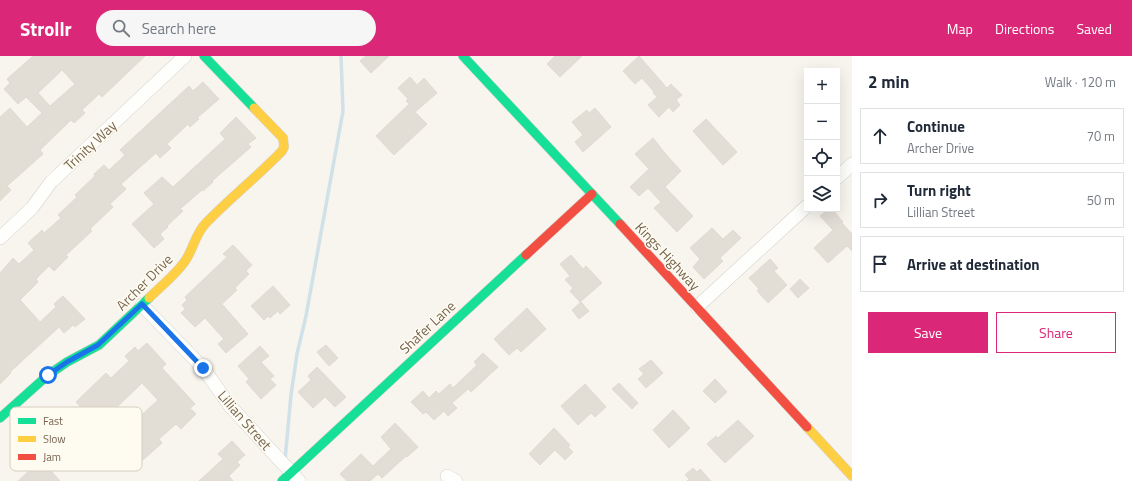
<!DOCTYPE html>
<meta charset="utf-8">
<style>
:root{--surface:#fff;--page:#f6f6f7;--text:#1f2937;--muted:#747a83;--line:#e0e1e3;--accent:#db2777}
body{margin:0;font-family:"Titillium Web",sans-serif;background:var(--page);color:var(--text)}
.controls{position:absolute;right:12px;top:12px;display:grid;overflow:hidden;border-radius:0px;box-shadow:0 4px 16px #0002}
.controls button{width:36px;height:36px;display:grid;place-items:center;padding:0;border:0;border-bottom:1px solid var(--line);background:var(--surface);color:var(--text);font:20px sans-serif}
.stop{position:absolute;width:12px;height:12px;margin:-9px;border:3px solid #1a73e8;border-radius:50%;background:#fff}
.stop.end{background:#1a73e8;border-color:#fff;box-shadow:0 1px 4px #0008}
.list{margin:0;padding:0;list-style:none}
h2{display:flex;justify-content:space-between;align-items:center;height:52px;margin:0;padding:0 16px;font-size:17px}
h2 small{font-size:13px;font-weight:400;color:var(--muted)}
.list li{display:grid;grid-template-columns:26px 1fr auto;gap:12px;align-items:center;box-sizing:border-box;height:56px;margin:0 8px 8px;padding:0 8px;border:1px solid var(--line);border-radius:0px}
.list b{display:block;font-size:15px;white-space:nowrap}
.list p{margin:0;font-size:13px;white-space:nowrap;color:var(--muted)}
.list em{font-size:13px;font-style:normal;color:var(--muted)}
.actions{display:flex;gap:8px;padding:12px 16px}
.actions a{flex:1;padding:9px 0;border:1px solid var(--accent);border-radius:0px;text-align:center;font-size:14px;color:var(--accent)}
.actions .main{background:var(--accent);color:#fff}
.icon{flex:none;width:22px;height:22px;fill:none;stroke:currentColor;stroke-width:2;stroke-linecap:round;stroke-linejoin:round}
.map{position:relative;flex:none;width:852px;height:425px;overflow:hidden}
header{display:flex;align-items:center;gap:24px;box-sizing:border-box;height:56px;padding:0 20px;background:var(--accent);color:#fff}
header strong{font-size:19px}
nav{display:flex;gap:22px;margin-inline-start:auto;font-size:14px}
.search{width:280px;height:36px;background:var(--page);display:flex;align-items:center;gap:10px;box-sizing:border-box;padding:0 14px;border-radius:22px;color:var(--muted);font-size:15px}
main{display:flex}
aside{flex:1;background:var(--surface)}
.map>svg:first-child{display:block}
</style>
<header>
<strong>Strollr</strong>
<div class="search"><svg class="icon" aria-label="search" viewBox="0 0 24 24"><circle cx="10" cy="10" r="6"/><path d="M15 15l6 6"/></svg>Search here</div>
<nav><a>Map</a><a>Directions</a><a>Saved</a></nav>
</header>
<main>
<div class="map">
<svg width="852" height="425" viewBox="0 0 852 425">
<rect width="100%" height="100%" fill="#f7f5ee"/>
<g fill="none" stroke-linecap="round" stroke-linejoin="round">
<!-- stream -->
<polyline stroke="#d0e1e7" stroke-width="3.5" points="285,404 291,339 297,298 306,260 343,55 341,0"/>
</g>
<!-- building -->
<g fill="#e3ded5" stroke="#e0dbd0" fill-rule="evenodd">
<path d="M33,0H145L102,41L99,38L82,54L85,57L74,67L71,64L40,94L43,98L7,130L11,134L0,145V61L10,52L27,71L42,57L26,41L18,48L4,33L10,27L7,23ZM62,14L75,28L50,50L38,37Z"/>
<polygon points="366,0 389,0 371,17 360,5"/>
<polygon points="555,0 582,0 560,21 547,8"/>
<polygon points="639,0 667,32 671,28 682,39 676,44 680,49 673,56 669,51 659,61 648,49 657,41 653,37 654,36 642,22 635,28 623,15"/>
<polygon points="410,21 417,29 424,22 437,37 415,56 427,68 394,99 376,80 409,48 406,45 408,43 398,32"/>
<polygon points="203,26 219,43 197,62 199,63 190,71 188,68 167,88 171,92 160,102 156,97 121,128 126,133 110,148 113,151 90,173 92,175 66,199 68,201 54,215 49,210 36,223 38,226 20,244 40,266 56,251 54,248 63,240 85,263 75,271 73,269 64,277 59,271 10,316 11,317 0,328 0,217 13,202 19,208 34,194 28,187 42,174 44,177 61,162 58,159 77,141 75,139 95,120 94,118 104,109 109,114 125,99 120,94 189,30 193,35"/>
<polygon points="595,52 611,71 583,96 575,86 583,79 572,66 587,54 589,57"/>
<polygon points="236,61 256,82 248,88 251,91 212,125 213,126 203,135 202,134 180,153 183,155 167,170 168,171 160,178 164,183 154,192 132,168 154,148 144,137 162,121 173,131 225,83 220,77"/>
<polygon points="706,63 737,96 723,109 693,75"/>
<polygon points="653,82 664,96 681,115 665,131 693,160 677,176 654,152 661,146 648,132 639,140 630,131 649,113 635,98"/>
<polygon points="829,153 832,153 843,166 842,167 852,178 852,195 847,190 828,207 814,192 833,174 820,160"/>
<polygon points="712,172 723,183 733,174 741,182 720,202 723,205 704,223 693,211 700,203 690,192"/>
<polygon points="233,189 252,209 246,215 249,218 235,232 237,234 222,248 248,278 226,297 218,288 224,283 205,262 195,271 181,257 185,253 182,249 187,244 185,241 227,201 223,198"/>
<polygon points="571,199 583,213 586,210 602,227 580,246 570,235 573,232 565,224 570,220 560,208"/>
<polygon points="770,203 778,212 774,215 787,229 768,247 757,235 759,233 749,222"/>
<polygon points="800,223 809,232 798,242 790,233"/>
<polygon points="273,230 290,249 280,258 278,255 270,262 268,260 264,264 251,250"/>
<polygon points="581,246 589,255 579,263 572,254"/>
<polygon points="527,252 546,273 521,296 517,292 509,299 494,283"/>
<polygon points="147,287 166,308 162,312 195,348 190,352 196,358 181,373 176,368 159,383 162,387 136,410 134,408 130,411 114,395 139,369 135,365 158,344 142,327 115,353 118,356 111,363 105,356 94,366 76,346 106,317 111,322 129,305 125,300 135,291 138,295"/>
<polygon points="326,289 338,302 329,310 317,296"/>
<polygon points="260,290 269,300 261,306 274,320 270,323 276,329 261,343 246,326 249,323 238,310"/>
<polygon points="483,297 498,311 471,336 468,333 452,347 457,352 448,360 444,355 434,364 426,356 423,358 411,346 423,335 429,342 436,335 439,338 450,328 453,332 477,309 474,306"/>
<polygon points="651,304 663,317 646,332 638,323 644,318 639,313"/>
<polygon points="317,311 346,341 335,351 325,341 313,352 298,336 311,324 308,320"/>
<polygon points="715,323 727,336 715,347 703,335"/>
<polygon points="619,327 638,347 632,353 612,333"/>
<polygon points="585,328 606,351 595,361 591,357 578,369 561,350"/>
<polygon points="673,354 690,372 669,392 653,374"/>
<polygon points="738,364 754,380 725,407 707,388 716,380 718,382"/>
<polygon points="395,367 418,391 407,401 406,400 382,422 378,418 370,425 347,425 340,418 361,398 373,410 391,393 381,381"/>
<polygon points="554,372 570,389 568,391 573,396 565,404 555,394 540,409 529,398"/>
<polygon points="232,385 245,399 237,406 240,409 229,420 233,425 199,425 223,403 218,398"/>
<polygon points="41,404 60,425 18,425"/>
<polygon points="693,412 697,416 700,413 711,425 687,425 689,423 685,419"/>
</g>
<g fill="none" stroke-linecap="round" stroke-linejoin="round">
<!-- street casing -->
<g stroke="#d5d1c9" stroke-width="14">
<g id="street">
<polyline points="837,122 852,108"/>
<polyline points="0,182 32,152 51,126 185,0"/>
<polyline points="142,249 203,312 230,350 299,425"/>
<polyline points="697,251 807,150"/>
<polyline points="447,420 456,425"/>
</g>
</g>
<!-- fast casing -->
<g stroke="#d6d1c9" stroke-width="10">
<g id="fast">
<polyline points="204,0 254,52"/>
<polyline points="463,0 620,168"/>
<polyline points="0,362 48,319 67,306 99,289 149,242"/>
<polyline points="282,425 526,199"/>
</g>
</g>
<!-- slow casing -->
<g stroke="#d6d1c9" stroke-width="10">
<g id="slow">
<path d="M149,242C161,230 179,216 187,202C194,190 196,177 206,167C230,142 258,120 282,95L284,91L283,82L254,52"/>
<polyline points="807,371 852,420"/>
</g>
</g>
<!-- jam casing -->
<g stroke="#d6d1c9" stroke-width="10">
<g id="jam">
<polyline points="620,168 807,371"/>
<polyline points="526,199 592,138"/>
</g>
</g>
<!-- street -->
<use href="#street" stroke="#fefefc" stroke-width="13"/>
<!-- fast -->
<use href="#fast" stroke="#16e098" stroke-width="9"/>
<!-- slow -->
<use href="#slow" stroke="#ffcf43" stroke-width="9"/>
<!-- jam -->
<use href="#jam" stroke="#f24e42" stroke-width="9"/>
</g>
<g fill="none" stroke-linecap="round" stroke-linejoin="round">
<!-- route -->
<polyline stroke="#1a73e8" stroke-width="5" points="48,319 67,306 98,289 142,248 203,312"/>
</g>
<g text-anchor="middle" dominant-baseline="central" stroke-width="3" stroke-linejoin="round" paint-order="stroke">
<!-- street labels -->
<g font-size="14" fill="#75644f" stroke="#fefbf1">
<text transform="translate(90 89) rotate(-43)">Trinity Way</text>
<text transform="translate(668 200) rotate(47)">Kings Highway</text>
<text transform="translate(144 226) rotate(-45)">Archer Drive</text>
<text transform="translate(427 271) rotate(-43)">Shafer Lane</text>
<text transform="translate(245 364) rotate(49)">Lillian Street</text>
</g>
</g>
<!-- legend -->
<rect x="10" y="351" width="132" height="64" rx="6" fill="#fefbf1" stroke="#d5cec0" stroke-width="1"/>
<rect x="18" y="362" width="18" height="6" fill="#16e098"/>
<rect x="18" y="380" width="18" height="6" fill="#ffcf43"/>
<rect x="18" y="398" width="18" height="6" fill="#f24e42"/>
<g font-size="11" fill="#75644f">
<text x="43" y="369">Fast</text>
<text x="43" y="387">Slow</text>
<text x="43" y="405">Jam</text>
</g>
</svg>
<div class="controls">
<button>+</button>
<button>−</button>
<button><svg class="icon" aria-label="locate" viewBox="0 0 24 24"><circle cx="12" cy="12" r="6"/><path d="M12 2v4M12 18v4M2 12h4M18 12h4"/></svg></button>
<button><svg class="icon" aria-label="layers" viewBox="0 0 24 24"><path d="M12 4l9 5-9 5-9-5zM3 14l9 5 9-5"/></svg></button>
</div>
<div class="stop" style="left:48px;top:319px"></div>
<div class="stop end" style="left:203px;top:312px"></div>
</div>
<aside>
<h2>2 min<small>Walk · 120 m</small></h2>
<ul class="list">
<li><svg class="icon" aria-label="ahead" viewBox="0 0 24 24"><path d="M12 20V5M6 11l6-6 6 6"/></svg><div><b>Continue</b><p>Archer Drive</p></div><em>70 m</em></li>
<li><svg class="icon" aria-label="right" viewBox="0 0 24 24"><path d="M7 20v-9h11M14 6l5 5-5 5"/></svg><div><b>Turn right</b><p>Lillian Street</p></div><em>50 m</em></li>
<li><svg class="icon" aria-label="arrive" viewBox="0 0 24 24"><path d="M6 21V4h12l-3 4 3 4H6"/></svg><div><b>Arrive at destination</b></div></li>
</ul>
<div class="actions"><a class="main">Save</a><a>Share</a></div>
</aside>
</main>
